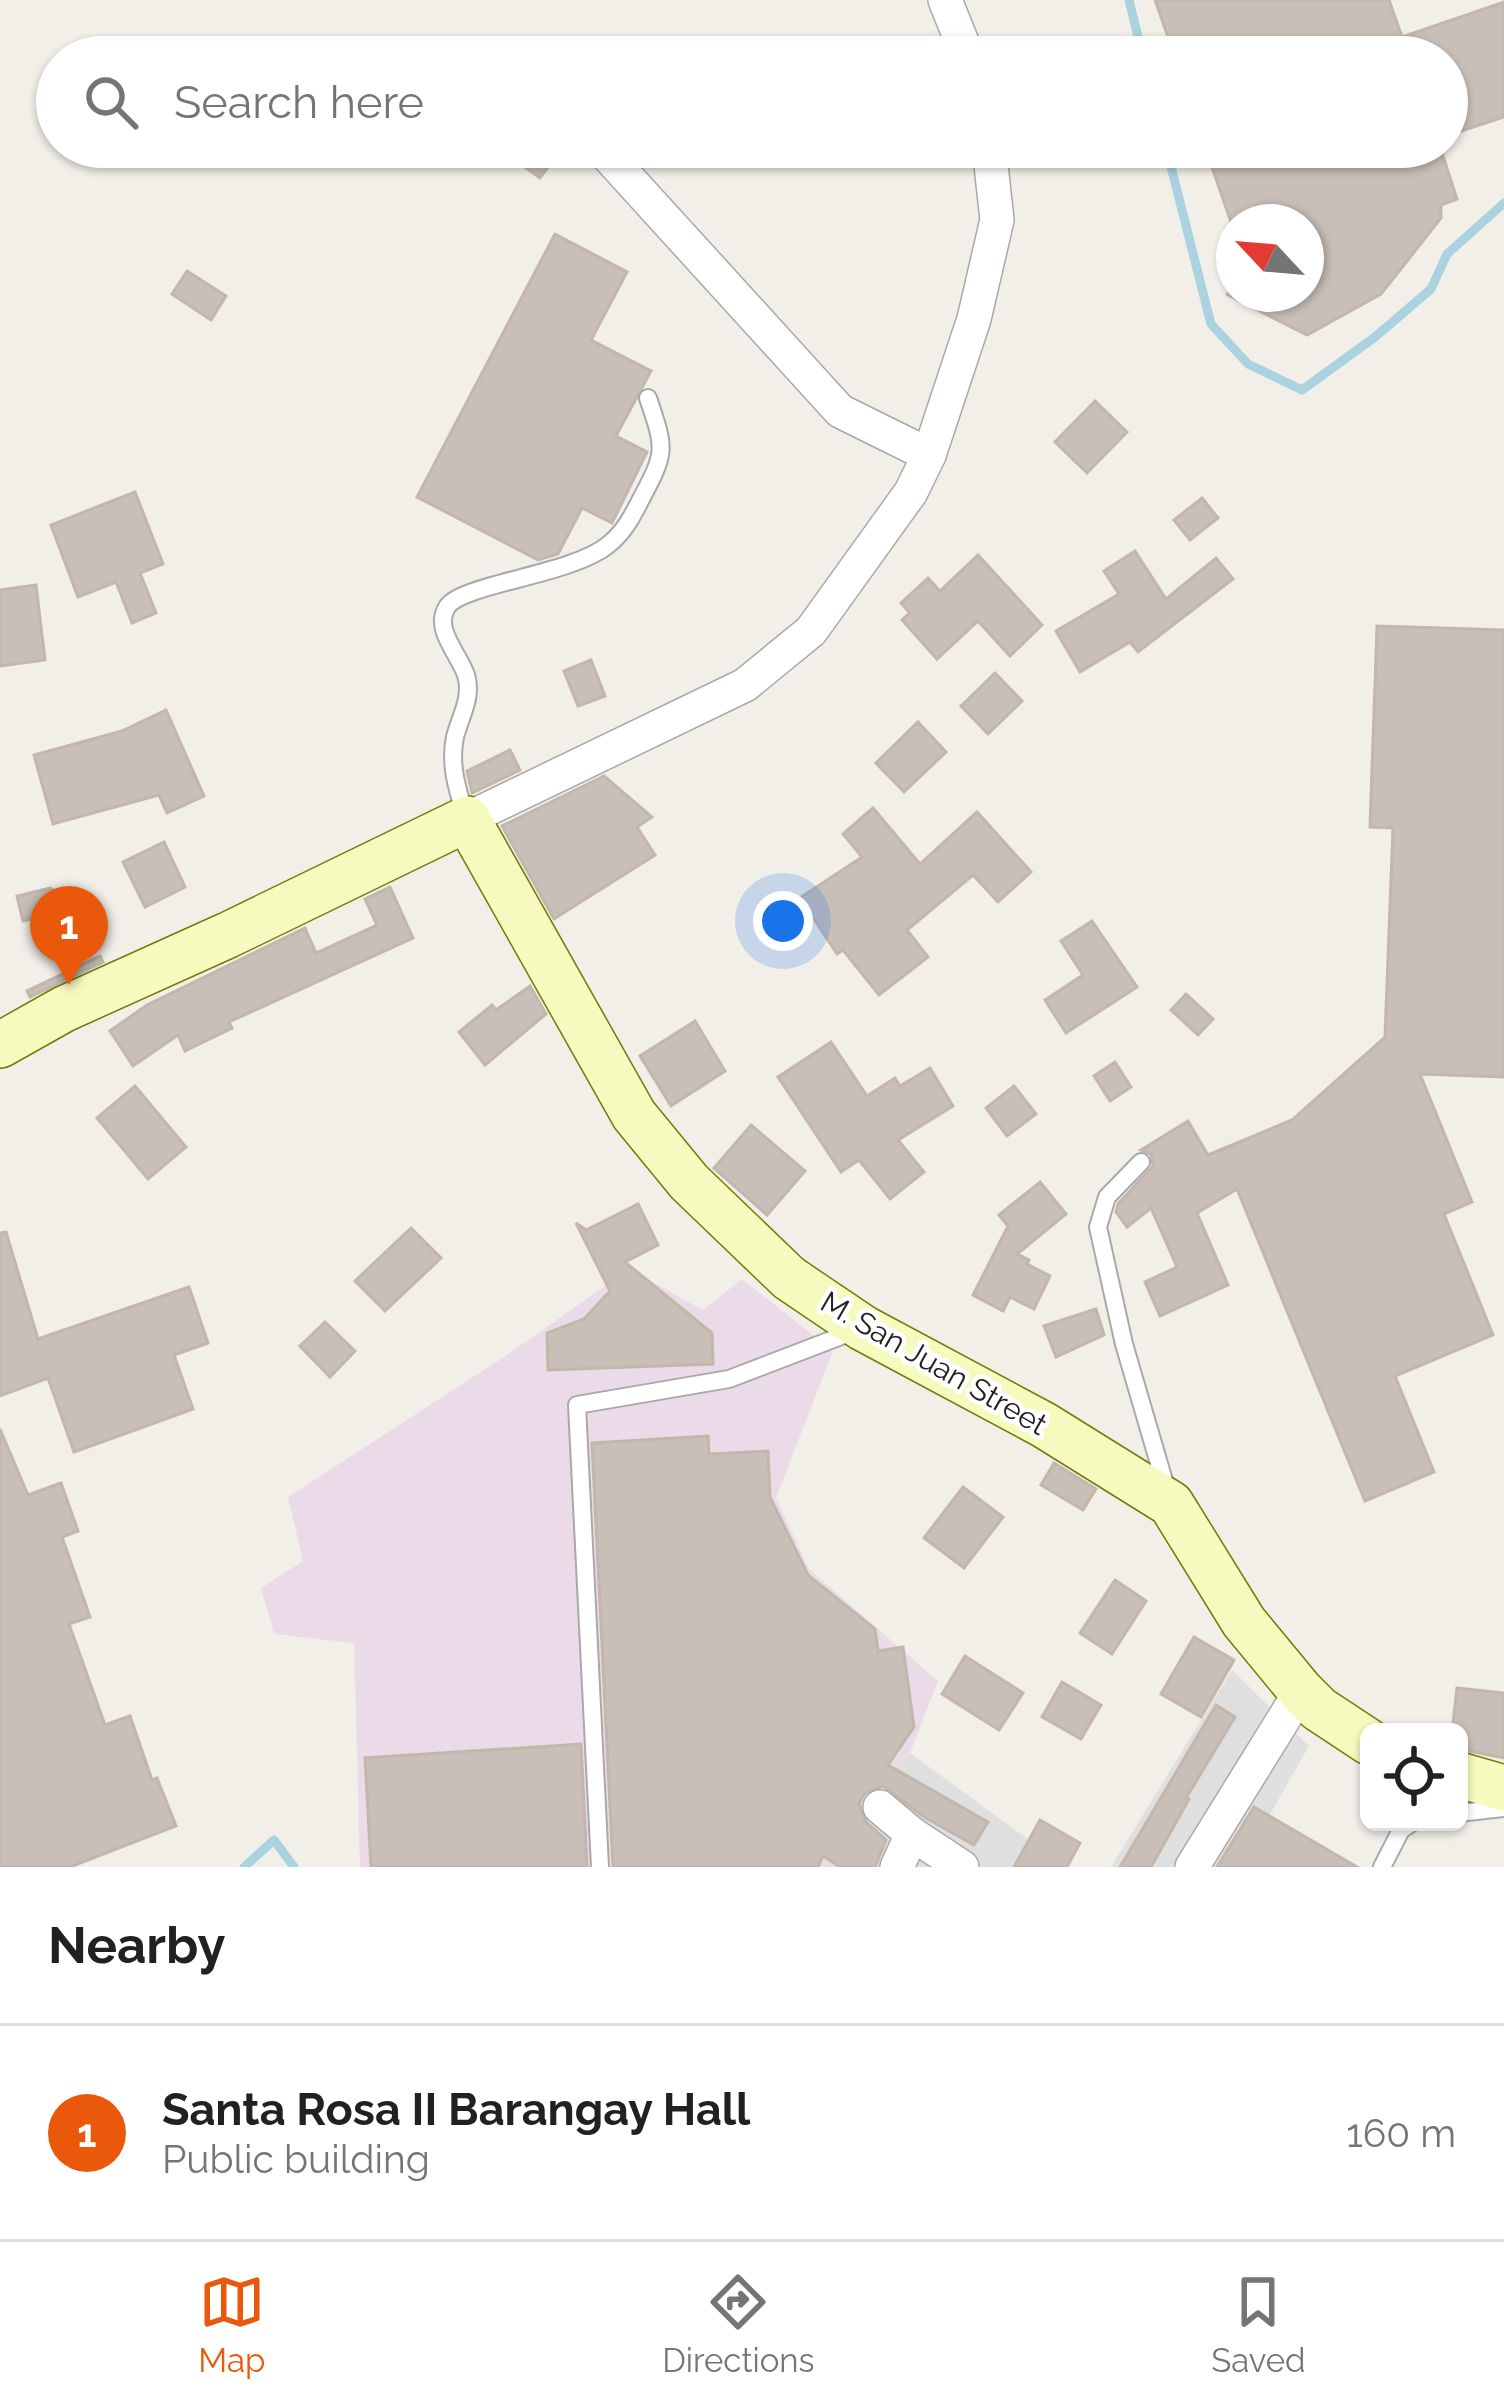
<!DOCTYPE html>
<style>
:root{--surface:#fff;--page:#f2f2f2;--text:#202124;--muted:#757577;--line:#e0e0e0;--accent:#ea580c}
body{margin:0;font-family:Raleway,sans-serif;background:var(--page);color:var(--text)}
.controls{position:absolute;right:36px;bottom:36px;display:grid;overflow:hidden;border-radius:18px;box-shadow:0 3px 9px #0004}
.controls button{width:108px;height:108px;display:grid;place-items:center;padding:0;border:0;border-bottom:3px solid var(--line);background:var(--surface);color:var(--text);font:60px sans-serif}
.compass{position:absolute;left:1216px;top:204px;width:108px;height:108px;border-radius:50%;background:var(--surface);box-shadow:0 3px 9px #0004;rotate:296deg}
.you{position:absolute;left:783px;top:921px;width:42px;height:42px;margin:-30px;border:9px solid #fff;border-radius:50%;background:#1a73e8;box-shadow:0 0 0 18px #1a73e833}
.badge{display:grid;place-items:center;width:78px;height:78px;border-radius:50%;background:var(--accent);color:#fff;font-size:39px;font-weight:700}
.pin{position:absolute;translate:-50% -99px;filter:drop-shadow(0 3px 6px #0008)}
.pin::after{content:'';position:absolute;top:63px;width:42px;height:36px;background:inherit;clip-path:polygon(0 0,100% 0,50% 100%)}
.list{margin:0;padding:0;list-style:none}
h2{display:flex;justify-content:space-between;align-items:center;height:156px;margin:0;padding:0 48px;font-size:51px}
h2 small{font-size:39px;font-weight:400;color:var(--muted)}
.list li{display:grid;grid-template-columns:78px 1fr auto;gap:36px;align-items:center;box-sizing:border-box;height:216px;padding:0 48px;border-top:3px solid var(--line)}
.list b{display:block;font-size:45px;white-space:nowrap}
.list p{margin:0;font-size:39px;white-space:nowrap;color:var(--muted)}
.list em{font-size:39px;font-style:normal;color:var(--muted)}
.icon{flex:none;width:66px;height:66px;fill:none;stroke:currentColor;stroke-width:2;stroke-linecap:round;stroke-linejoin:round}
.map{position:relative;flex:none;width:1504px;height:1867px;overflow:hidden}
.search{position:absolute;background:var(--surface);box-shadow:0 3px 9px #0004;left:36px;right:36px;top:36px;height:132px;display:flex;align-items:center;gap:30px;box-sizing:border-box;padding:0 42px;border-radius:66px;color:var(--muted);font-size:45px}
.sheet{height:372px;background:var(--surface)}
nav{display:flex;justify-content:space-around;align-items:center;box-sizing:border-box;height:168px;border-top:3px solid var(--line);background:var(--surface);font-size:33px;color:var(--muted)}
nav a{display:grid;justify-items:center;gap:6px}
nav .on{color:var(--accent)}
.map>svg:first-child{display:block}
</style>
<div class="map">
<svg width="1504" height="1867" viewBox="0 0 1504 1867">
<rect width="100%" height="100%" fill="#f2efe9"/>
<!-- residential -->
<g fill="#e0dfdf">
<polygon points="1232,1670 1309,1746 1240,1867 1111,1867"/>
<polygon points="910,1753 1066,1867 823,1867 868,1817 875,1785"/>
</g>
<!-- industrial -->
<polygon fill="#ebdbe8" points="629,1269 703,1310 742,1279 833,1351 776,1498 809,1569 938,1681 910,1753 875,1785 868,1817 823,1867 360,1867 354,1643 274,1634 261,1588 303,1561 288,1497 507,1355"/>
<g fill="none" stroke-linecap="round" stroke-linejoin="round">
<!-- stream -->
<g stroke="#aad3df" stroke-width="9">
<polyline points="1129,0 1143,57"/>
<polyline points="1166,147 1211,324 1248,364 1302,390 1375,337 1431,289 1447,254 1504,203"/>
<polyline points="244,1867 274,1840 294,1867"/>
</g>
</g>
<!-- building -->
<g fill="#c7bfb8" stroke="#c4b6ab" stroke-width="3">
<polygon points="1155,0 1389,0 1402,37 1504,2 1504,117 1461,131 1447,89 1447,57 1175,57"/>
<polygon points="497,147 563,147 540,178"/>
<polygon points="1205,147 1440,147 1457,199 1441,205 1441,218 1381,294 1307,335 1226,294 1306,294 1306,222 1231,222"/>
<polygon points="555,234 627,272 591,340 651,371 616,436 647,452 612,523 582,508 558,554 538,560 417,497"/>
<polygon points="187,271 226,296 211,320 172,294"/>
<polygon points="1095,401 1127,432 1087,473 1055,442"/>
<polygon points="135,492 163,564 140,573 156,613 132,623 116,582 78,597 51,525"/>
<polygon points="1202,498 1218,518 1190,540 1174,520"/>
<polygon points="1135,551 1166,599 1216,558 1233,579 1138,652 1130,642 1080,672 1056,631 1119,594 1104,571"/>
<polygon points="978,555 1042,625 1010,656 978,621 937,659 902,620 910,613 901,603 928,578 940,591"/>
<polygon points="36,585 45,660 0,666 0,590"/>
<polygon points="1377,626 1504,630 1504,1077 1420,1074 1472,1202 1444,1214 1493,1335 1395,1376 1434,1472 1365,1501 1237,1189 1197,1213 1228,1285 1160,1316 1145,1282 1177,1267 1151,1208 1127,1227 1116,1212 1118,1204 1153,1166 1151,1154 1141,1150 1188,1121 1208,1155 1292,1120 1385,1037 1393,828 1370,827"/>
<polygon points="591,660 605,696 578,706 564,671"/>
<polygon points="995,673 1022,701 988,734 961,706"/>
<polygon points="166,710 204,796 167,813 159,795 53,824 34,755 122,731"/>
<polygon points="918,722 946,752 904,792 876,763"/>
<polygon points="510,750 520,770 472,793 467,771"/>
<polygon points="604,776 652,817 637,827 655,855 554,919 502,826"/>
<polygon points="873,808 920,864 977,812 1031,872 998,902 973,875 907,930 928,957 879,995 843,950 837,954 800,898 862,857 843,834"/>
<polygon points="164,842 185,887 145,907 123,862"/>
<polygon points="390,887 413,938 229,1022 232,1028 185,1051 178,1035 133,1066 110,1031 147,1005 305,928 316,953 377,925 365,899"/>
<polygon points="50,888 84,909 71,931 46,916 23,921 17,896"/>
<polygon points="1092,921 1137,987 1066,1033 1045,1000 1083,975 1061,941"/>
<polygon points="100,956 103,962 30,997 27,991"/>
<polygon points="530,986 546,1014 485,1065 459,1032 492,1005 496,1010"/>
<polygon points="1186,994 1213,1019 1198,1035 1171,1010"/>
<polygon points="695,1021 725,1071 671,1106 640,1056"/>
<polygon points="831,1042 867,1096 895,1078 900,1086 930,1068 953,1106 898,1140 924,1172 890,1199 859,1160 841,1172 778,1077"/>
<polygon points="1115,1062 1131,1087 1110,1101 1094,1076"/>
<polygon points="135,1086 186,1147 148,1179 97,1118"/>
<polygon points="1014,1086 1036,1114 1007,1136 986,1108"/>
<polygon points="751,1125 805,1171 767,1215 714,1168"/>
<polygon points="1040,1182 1066,1214 1017,1254 1029,1260 1027,1264 1050,1276 1034,1309 1010,1297 1003,1311 973,1295 1008,1226 999,1215"/>
<polygon points="638,1204 658,1245 625,1262 712,1333 713,1364 548,1370 547,1333 584,1319 610,1291 576,1223 586,1230"/>
<polygon points="411,1228 441,1258 385,1311 355,1281"/>
<polygon points="6,1232 38,1339 189,1287 208,1343 174,1355 193,1409 74,1452 48,1378 0,1396 0,1233"/>
<polygon points="1096,1309 1104,1335 1056,1357 1044,1326"/>
<polygon points="325,1322 355,1351 330,1377 300,1346"/>
<polygon points="0,1429 28,1495 61,1483 78,1531 62,1537 90,1617 69,1624 105,1725 130,1716 152,1780 157,1778 176,1826 70,1867 0,1867"/>
<polygon points="708,1436 709,1454 768,1451 770,1497 808,1575 875,1629 878,1651 903,1647 914,1727 888,1765 988,1822 974,1845 924,1817 883,1786 865,1793 859,1804 866,1822 886,1840 875,1867 840,1867 823,1856 818,1867 613,1867 592,1443"/>
<polygon points="1054,1463 1096,1489 1083,1510 1041,1485"/>
<polygon points="963,1487 1003,1517 964,1568 924,1538"/>
<polygon points="1115,1580 1146,1601 1112,1654 1080,1633"/>
<polygon points="1194,1637 1234,1660 1201,1717 1161,1694"/>
<polygon points="965,1656 1023,1693 999,1730 942,1694"/>
<polygon points="1062,1682 1101,1705 1081,1739 1042,1717"/>
<polygon points="1457,1688 1504,1693 1504,1758 1459,1749 1459,1732 1452,1732"/>
<polygon points="1216,1705 1235,1717 1186,1798 1189,1799 1151,1867 1120,1867"/>
<polygon points="581,1744 587,1867 371,1867 365,1758"/>
<polygon points="1254,1807 1357,1867 1217,1867"/>
<polygon points="1040,1820 1080,1843 1067,1867 1014,1867"/>
</g>
<g fill="none" stroke-linecap="round" stroke-linejoin="round">
<!-- lane casing -->
<g stroke="#a9a9a9" stroke-width="20">
<g id="lane">
<path d="M466,818C458,791 449,766 455,737C460,717 473,697 466,675C459,654 433,629 447,607C461,584 571,575 608,545C623,533 631,519 640,501C666,452 666,451 648,398"/>
<polyline points="1141,1162 1107,1197 1098,1227 1124,1344 1167,1491"/>
<polyline points="1459,1813 1504,1808"/>
<polyline points="600,1867 577,1405 729,1379 857,1330"/>
<polyline points="1382,1867 1401,1830 1413,1822"/>
</g>
</g>
<!-- street casing -->
<g stroke="#a9a9a9" stroke-width="36">
<g id="street">
<polyline points="945,0 968,57"/>
<polyline points="607,155 840,411 929,455"/>
<polyline points="467,819 745,685 811,631 911,492 929,455 974,319 997,220 989,147"/>
<polyline points="880,1807 912,1834 962,1867"/>
<polyline points="897,1867 912,1834"/>
<polyline points="1192,1867 1301,1691"/>
</g>
</g>
<!-- secondary casing -->
<g stroke="#707d05" stroke-width="48">
<g id="secondary">
<polyline points="0,1045 64,1009 228,935 467,819 634,1115 689,1182 789,1278 863,1328 1044,1425 1171,1504 1244,1622 1301,1691 1319,1709 1369,1742"/>
<polyline points="1459,1775 1504,1788"/>
</g>
</g>
<!-- lane -->
<use href="#lane" stroke="#fff" stroke-width="16"/>
<!-- street -->
<use href="#street" stroke="#fff" stroke-width="33"/>
<!-- secondary -->
<use href="#secondary" stroke="#f7fabf" stroke-width="45"/>
</g>
<g text-anchor="middle" dominant-baseline="central" stroke-width="9" stroke-linejoin="round" paint-order="stroke">
<!-- street labels -->
<g font-size="30" fill="#222" stroke="#fff">
<text transform="translate(934 1363) rotate(30)">M. San Juan Street</text>
</g>
</g>
</svg>
<div class="controls">
<button><svg class="icon" aria-label="locate" viewBox="0 0 24 24"><circle cx="12" cy="12" r="6"/><path d="M12 2v4M12 18v4M2 12h4M18 12h4"/></svg></button>
</div>
<svg class="compass" viewBox="-18 -18 36 36"><path d="M0-13l5 13h-10z" fill="#e53935"/><path d="M0 13l5-13h-10z" fill="#757577"/></svg>
<div class="you"></div>
<div class="pin badge" style="left:69px;top:985px">1</div>
<div class="search"><svg class="icon" aria-label="search" viewBox="0 0 24 24"><circle cx="10" cy="10" r="6"/><path d="M15 15l6 6"/></svg>Search here</div>
</div>
<section class="sheet">
<h2>Nearby<small></small></h2>
<ul class="list">
<li><span class="badge">1</span><div><b>Santa Rosa II Barangay Hall</b><p>Public building</p></div><em>160 m</em></li>
</ul>
</section>
<nav>
<a class="on"><svg class="icon" aria-label="map" viewBox="0 0 24 24"><path d="M3 6l6-2 6 2 6-2v14l-6 2-6-2-6 2zM9 4v14M15 6v14"/></svg>Map</a>
<a><svg class="icon" aria-label="directions" viewBox="0 0 24 24"><path d="M12 3l9 9-9 9-9-9zM9 14v-3h6M13 9l2 2-2 2"/></svg>Directions</a>
<a><svg class="icon" aria-label="saved" viewBox="0 0 24 24"><path d="M7 4h10v16l-5-4-5 4z"/></svg>Saved</a>
</nav>
